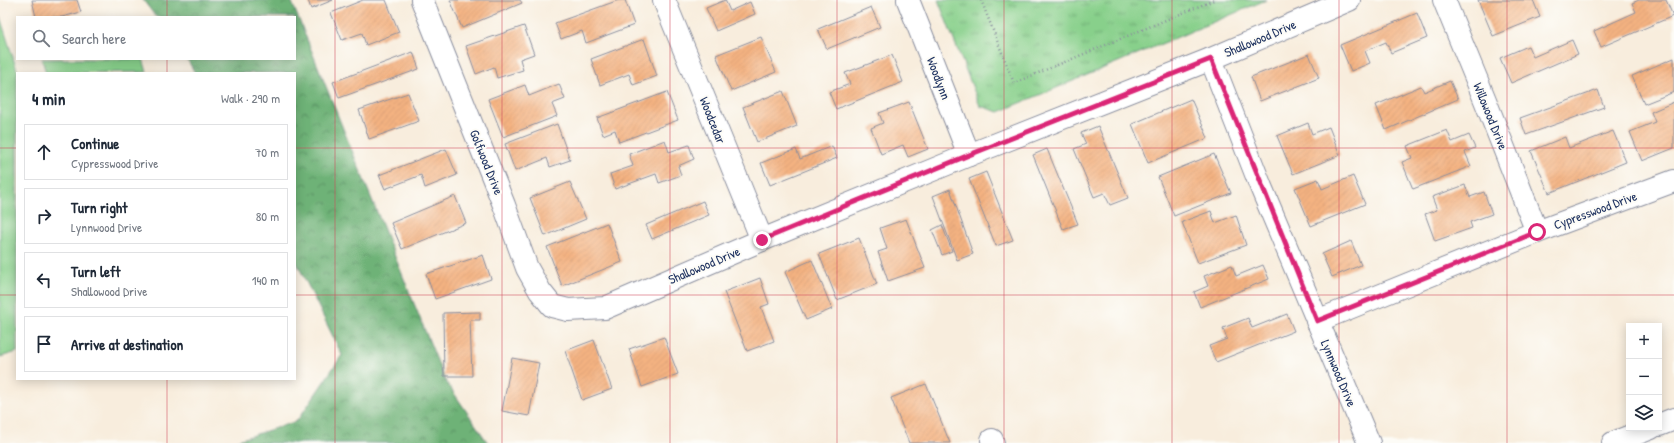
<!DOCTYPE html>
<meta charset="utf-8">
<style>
:root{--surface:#fff;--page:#f6f6f7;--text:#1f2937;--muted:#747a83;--line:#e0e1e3}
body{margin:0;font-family:"Patrick Hand",sans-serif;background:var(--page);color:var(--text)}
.controls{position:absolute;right:12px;bottom:12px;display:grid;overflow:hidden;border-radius:0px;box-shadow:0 2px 10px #0003}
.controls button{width:36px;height:36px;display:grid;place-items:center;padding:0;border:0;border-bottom:1px solid var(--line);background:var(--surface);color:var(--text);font:20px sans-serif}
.stop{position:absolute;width:12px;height:12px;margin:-9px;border:3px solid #db2777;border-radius:50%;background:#fff}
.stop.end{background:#db2777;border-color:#fff;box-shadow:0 1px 4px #0008}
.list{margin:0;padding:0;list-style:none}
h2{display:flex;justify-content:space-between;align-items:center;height:52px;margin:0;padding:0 16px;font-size:17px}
h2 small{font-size:13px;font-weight:400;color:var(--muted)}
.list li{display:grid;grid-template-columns:26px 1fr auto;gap:12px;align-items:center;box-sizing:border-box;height:56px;margin:0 8px 8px;padding:0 8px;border:1px solid var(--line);border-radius:0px}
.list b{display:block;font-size:15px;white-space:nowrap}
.list p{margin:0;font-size:13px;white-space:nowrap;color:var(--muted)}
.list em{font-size:13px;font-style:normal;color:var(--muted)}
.icon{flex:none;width:22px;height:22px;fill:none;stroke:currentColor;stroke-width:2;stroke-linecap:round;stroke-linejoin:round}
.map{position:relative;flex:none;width:1674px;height:443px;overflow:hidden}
.search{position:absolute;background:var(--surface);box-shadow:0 2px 10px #0003;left:16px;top:16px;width:280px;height:44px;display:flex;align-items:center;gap:10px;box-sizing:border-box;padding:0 14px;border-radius:0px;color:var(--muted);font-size:15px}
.panel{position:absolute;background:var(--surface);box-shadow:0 2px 10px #0003;left:16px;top:72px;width:280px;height:308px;border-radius:0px}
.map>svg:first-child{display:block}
</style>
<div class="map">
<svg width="1674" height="443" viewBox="0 0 1674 443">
<defs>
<pattern id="forest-crowns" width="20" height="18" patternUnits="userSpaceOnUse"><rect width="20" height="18" fill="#6eb277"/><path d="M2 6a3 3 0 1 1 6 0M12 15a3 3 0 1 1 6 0" fill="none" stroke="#5a9165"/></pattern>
<pattern id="park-tufts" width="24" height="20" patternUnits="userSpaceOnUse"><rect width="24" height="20" fill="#88d08b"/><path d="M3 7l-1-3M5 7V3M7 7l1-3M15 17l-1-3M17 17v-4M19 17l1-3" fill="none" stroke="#6ea975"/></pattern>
<pattern id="building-hatch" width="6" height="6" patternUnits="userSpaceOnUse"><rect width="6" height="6" fill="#f4b281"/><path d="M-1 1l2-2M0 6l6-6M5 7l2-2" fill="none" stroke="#d19972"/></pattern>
</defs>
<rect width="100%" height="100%" fill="#fdfcf7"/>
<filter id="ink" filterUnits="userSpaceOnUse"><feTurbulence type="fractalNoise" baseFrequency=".025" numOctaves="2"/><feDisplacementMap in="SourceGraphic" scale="8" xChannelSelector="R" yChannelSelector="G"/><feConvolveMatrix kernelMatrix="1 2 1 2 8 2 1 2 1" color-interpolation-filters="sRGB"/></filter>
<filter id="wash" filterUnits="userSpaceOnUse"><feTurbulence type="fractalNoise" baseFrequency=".012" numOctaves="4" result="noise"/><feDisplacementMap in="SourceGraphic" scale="16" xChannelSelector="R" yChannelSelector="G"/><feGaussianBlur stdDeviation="0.9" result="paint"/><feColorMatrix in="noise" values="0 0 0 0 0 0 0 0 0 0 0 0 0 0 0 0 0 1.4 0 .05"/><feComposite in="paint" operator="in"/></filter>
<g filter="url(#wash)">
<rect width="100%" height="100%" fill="#f8eddd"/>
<!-- forest -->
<polygon fill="url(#forest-crowns)" stroke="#44706a" points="143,0 291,0 445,380 488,443 229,443 297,421 342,355 295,259 295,73 195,73 187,59 295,59 295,17 156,17"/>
<!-- park -->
<polygon fill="url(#park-tufts)" stroke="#528074" points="938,0 1266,0 999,112 980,106"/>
<!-- pitch -->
<g fill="#88d08b" stroke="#528074">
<polygon points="0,17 18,73 17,73 17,352 0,357"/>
<polygon points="42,59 143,59 147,72 46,73"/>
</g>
<g id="blocks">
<!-- building -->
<g fill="url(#building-hatch)">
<polygon points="32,0 77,0 81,12 62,17 36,17"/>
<polygon points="308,0 333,0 311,9"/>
<polygon points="363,0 386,0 399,32 366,45 362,33 342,40 331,13"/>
<polygon points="450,0 520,0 522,3 462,28"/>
<polygon points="619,0 625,0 634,25 586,43 582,31 561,39 555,23"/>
<polygon points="725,0 730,11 750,2 755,14 716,31 706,8"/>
<polygon points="1478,0 1533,0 1540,17 1493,36"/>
<polygon points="1639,0 1666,0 1673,16 1601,47 1594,31 1636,12 1632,3"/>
<polygon points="871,7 880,27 827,49 818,29"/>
<polygon points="1417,13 1427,38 1391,53 1386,42 1365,51 1370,63 1351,71 1340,45"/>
<polygon points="524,26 534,54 520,59 523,70 497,78 494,67 476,74 466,46"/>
<polygon points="761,37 776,72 731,91 716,55"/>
<polygon points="644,39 657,76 633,85 629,74 600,85 591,59"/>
<polygon points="1572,40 1578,54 1511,83 1500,58 1528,46 1533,57"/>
<polygon points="413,52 419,69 339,98 333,82"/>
<polygon points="1309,54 1319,78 1260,101 1251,77"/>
<polygon points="892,55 903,82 836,109 829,92 850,84 845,73"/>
<polygon points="1674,58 1674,92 1644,104 1632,76"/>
<polygon points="1450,81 1458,99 1386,130 1376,105 1421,86 1424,92"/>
<polygon points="559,84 565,99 552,104 557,116 503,137 488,99 525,85 529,96"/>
<polygon points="1598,90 1604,107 1526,135 1520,118"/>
<polygon points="783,91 797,126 757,142 743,107"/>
<polygon points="667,92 678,120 619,142 615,130 603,135 597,118"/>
<polygon points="408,93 419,121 369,139 359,110"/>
<polygon points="1191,99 1208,138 1148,163 1132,124"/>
<polygon points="909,102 928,149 908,157 903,145 881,154 871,128 883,123 879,113"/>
<polygon points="1674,102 1674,148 1642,161 1630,132 1655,122 1651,112"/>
<polygon points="1308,123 1312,134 1329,127 1340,155 1293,174 1277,136"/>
<polygon points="557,124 570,160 550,167 547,158 515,171 505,144"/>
<polygon points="1098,126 1128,198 1110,205 1104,193 1094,197 1074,149 1086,144 1081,133"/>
<polygon points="1447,130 1452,142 1469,135 1475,148 1465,152 1471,166 1413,189 1402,162 1412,158 1407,146"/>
<polygon points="1613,131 1626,162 1549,193 1531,151 1565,137 1569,148"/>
<polygon points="665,140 669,152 689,145 694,159 678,166 681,175 659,183 656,174 615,189 610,174 633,166 629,154"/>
<polygon points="832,146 837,158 770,185 761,163 796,149 800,159"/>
<polygon points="446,149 457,175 425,188 421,175 385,189 379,175"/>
<polygon points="1047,149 1078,224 1063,229 1033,155"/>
<polygon points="1214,154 1231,193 1174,216 1158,177"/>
<polygon points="986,172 1013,240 996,246 969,179"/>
<polygon points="1353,176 1365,204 1311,226 1295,188 1318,179 1322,189"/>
<polygon points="570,182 586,219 545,236 530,198"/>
<polygon points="1465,185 1470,197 1484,192 1492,214 1470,222 1472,228 1435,241 1425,214 1437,210 1432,197"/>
<polygon points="950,189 973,254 957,260 933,196"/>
<polygon points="455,196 466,223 402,249 391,223"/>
<polygon points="703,201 709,215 652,239 646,225"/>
<polygon points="1211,211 1215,223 1236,215 1246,245 1198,263 1182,222"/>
<polygon points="906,219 925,268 888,281 878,252 887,249 880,228"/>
<polygon points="607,223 622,262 562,286 547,247"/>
<polygon points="942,225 952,251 942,255 932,230"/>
<polygon points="859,238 877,284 837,300 819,254"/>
<polygon points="1351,241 1361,265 1332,277 1322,254"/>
<polygon points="483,255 491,279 435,299 426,274"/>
<polygon points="812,260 832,309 806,320 785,272"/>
<polygon points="1232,265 1236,276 1263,265 1269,279 1200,307 1194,292 1208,286 1204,276"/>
<polygon points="760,278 769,304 761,307 774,341 747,351 724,292"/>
<polygon points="480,312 480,320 470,320 472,376 444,376 443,313"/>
<polygon points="1287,314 1294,331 1216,362 1209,346 1227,339 1223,328 1248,318 1252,328"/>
<polygon points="664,337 678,374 642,387 629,349"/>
<polygon points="594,340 612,389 582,400 565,351"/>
<polygon points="512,358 539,363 529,416 502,411"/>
<polygon points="926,384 950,443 909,443 891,398"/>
</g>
</g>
</g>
<g filter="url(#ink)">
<use href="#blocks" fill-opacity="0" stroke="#8a8e9e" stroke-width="1"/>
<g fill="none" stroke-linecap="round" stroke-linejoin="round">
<!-- minor casing -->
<g stroke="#8a8e9e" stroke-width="24">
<g id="minor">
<polyline points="422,0 504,205 527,268 540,291 552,306 568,310 605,308 762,240 969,155 1211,59 1349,0"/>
<polyline points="664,0 762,240"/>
<polyline points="908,0 969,155"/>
<polyline points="1444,0 1485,100 1537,232"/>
<polyline points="1211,59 1261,187 1369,443"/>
<polyline points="1317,321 1537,232 1674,181"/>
<polyline points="1659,425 1674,419"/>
<polyline points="992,440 993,443"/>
<polyline points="1613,443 1651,428"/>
</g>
</g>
<!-- path -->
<polyline stroke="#8a8e9e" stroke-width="2.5" stroke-dasharray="1 3" stroke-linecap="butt" points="981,0 1014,83 1214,0"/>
<!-- minor -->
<use href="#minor" stroke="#fff" stroke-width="22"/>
</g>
</g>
<g fill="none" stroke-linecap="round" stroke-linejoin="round" filter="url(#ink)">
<!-- route -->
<polyline stroke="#db2777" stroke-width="5" points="762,240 969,155 1211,59 1317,321 1537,232"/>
</g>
<!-- grid -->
<path fill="none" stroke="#d1495b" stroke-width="1" stroke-opacity="0.55" d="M167,0V17M335,0V443M502,0V443M670,0V443M837,0V443M1004,0V443M1172,0V443M1339,0V443M1507,0V443M167,59V73M0,148H17M295,148H1674M0,295H17M295,295H1674M167,379V443"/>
<g text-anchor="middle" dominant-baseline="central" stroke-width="4" stroke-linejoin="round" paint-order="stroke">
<!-- street labels -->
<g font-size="13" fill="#1b2f5e" stroke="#fdfcf7">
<text transform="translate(1260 38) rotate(-23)">Shallowood Drive</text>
<text transform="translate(939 78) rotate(69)">Woodlynn</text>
<text transform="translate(1491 116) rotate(68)">Willowood Drive</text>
<text transform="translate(713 120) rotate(68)">Woodcedar</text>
<text transform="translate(487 162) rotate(68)">Golfwood Drive</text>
<text transform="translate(1595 210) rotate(-20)">Cypresswood Drive</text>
<text transform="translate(704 265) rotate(-23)">Shallowood Drive</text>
<text transform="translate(1339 373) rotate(67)">Lynnwood Drive</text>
</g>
</g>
</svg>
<div class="controls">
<button>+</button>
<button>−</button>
<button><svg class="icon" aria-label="layers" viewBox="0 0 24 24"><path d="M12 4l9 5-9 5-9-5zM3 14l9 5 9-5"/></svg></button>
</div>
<div class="stop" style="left:1537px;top:232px"></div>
<div class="stop end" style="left:762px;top:240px"></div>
<div class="search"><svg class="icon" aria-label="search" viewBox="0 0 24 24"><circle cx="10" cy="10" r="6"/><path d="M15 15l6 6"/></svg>Search here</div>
<section class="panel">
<h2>4 min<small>Walk · 290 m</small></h2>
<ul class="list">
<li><svg class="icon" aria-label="ahead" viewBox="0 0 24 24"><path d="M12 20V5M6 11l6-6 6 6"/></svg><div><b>Continue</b><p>Cypresswood Drive</p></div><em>70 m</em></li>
<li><svg class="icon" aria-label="right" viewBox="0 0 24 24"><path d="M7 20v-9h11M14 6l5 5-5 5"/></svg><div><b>Turn right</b><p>Lynnwood Drive</p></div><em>80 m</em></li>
<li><svg class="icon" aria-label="left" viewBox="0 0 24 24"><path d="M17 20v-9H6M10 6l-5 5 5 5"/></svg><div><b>Turn left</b><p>Shallowood Drive</p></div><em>140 m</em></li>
<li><svg class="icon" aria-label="arrive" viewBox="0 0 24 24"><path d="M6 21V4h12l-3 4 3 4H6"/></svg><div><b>Arrive at destination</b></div></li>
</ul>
</section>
</div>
